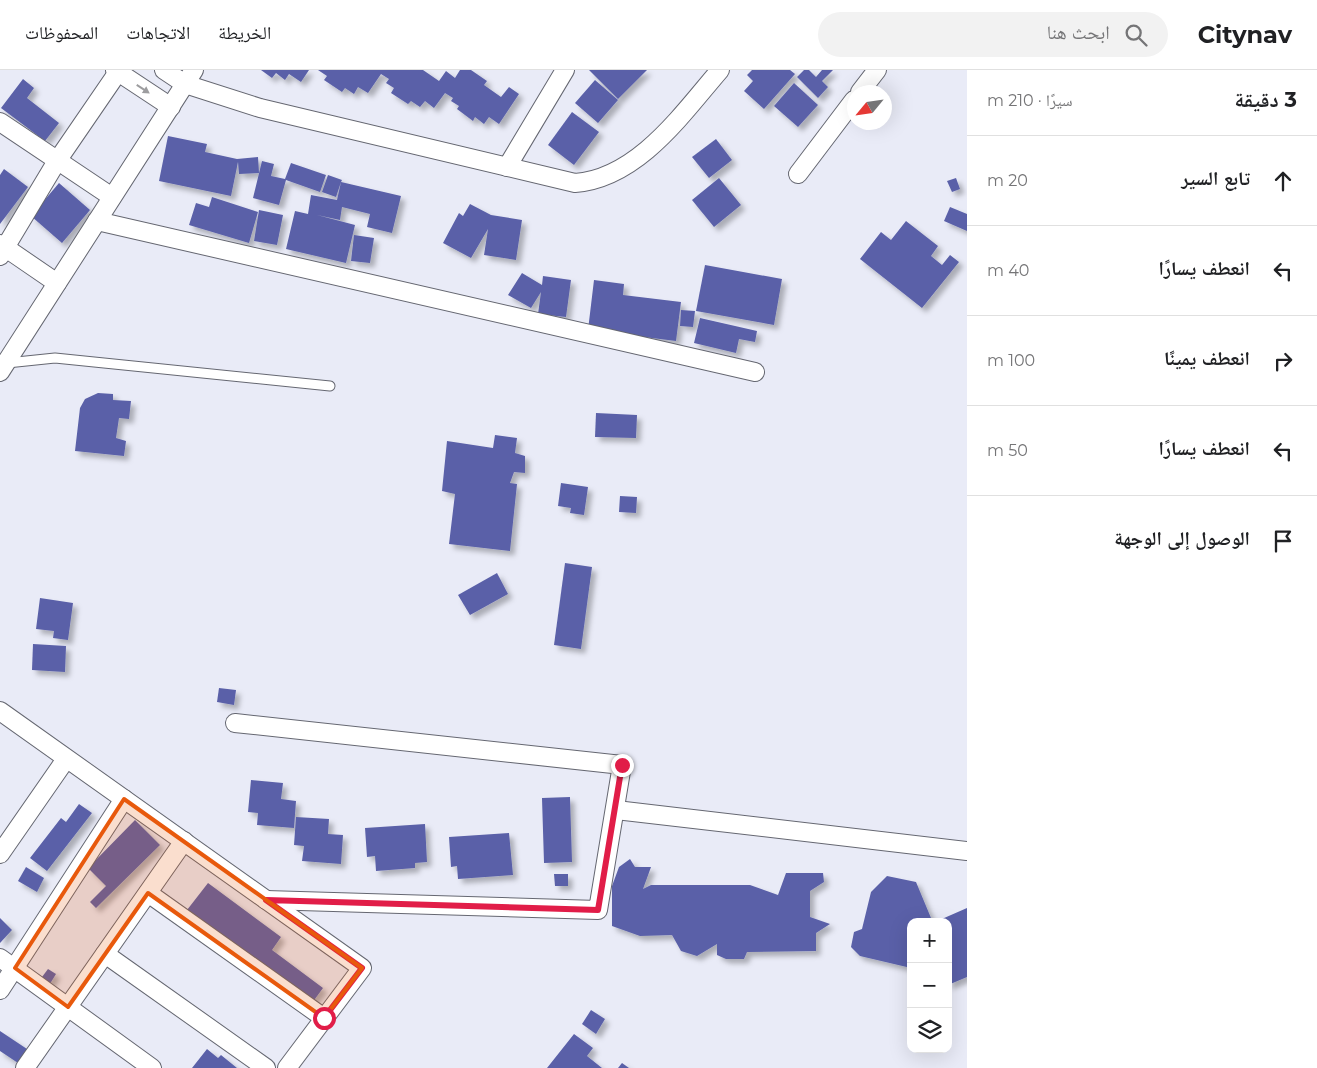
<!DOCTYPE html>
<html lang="ar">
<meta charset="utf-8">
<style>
:root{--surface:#fff;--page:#f2f2f2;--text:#202124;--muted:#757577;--line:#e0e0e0}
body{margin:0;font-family:Montserrat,"Noto Naskh Arabic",sans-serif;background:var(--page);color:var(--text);direction:rtl}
.controls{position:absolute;right:15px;bottom:15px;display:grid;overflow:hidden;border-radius:10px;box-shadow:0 5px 20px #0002}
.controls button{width:45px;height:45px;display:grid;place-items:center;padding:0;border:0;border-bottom:1px solid var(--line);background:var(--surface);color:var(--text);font:25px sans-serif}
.compass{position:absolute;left:847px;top:15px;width:45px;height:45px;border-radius:50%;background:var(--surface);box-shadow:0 5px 20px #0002;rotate:241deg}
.stop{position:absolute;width:15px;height:15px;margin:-11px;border:4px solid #e11d48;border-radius:50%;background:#fff}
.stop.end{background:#e11d48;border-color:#fff;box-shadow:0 1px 5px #0008}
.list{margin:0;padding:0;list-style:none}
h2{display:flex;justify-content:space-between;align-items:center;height:65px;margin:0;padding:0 20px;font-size:21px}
h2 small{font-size:16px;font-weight:400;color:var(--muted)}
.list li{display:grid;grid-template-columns:32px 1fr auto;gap:15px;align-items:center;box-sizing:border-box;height:90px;padding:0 20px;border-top:1px solid var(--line)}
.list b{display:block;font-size:19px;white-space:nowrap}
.list em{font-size:16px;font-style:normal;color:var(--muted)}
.icon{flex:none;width:28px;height:28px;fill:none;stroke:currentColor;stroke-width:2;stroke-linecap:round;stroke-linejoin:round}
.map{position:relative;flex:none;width:967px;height:998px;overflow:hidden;direction:ltr}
header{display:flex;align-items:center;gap:30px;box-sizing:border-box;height:70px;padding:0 25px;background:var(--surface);border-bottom:1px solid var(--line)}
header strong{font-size:24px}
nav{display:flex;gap:28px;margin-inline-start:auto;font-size:18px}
.search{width:350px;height:45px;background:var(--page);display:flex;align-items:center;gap:12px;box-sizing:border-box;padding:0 18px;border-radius:28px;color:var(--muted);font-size:19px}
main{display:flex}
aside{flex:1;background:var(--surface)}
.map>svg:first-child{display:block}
</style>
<header>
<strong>Citynav</strong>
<div class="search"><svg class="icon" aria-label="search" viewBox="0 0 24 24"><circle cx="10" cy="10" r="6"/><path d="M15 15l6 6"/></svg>ابحث هنا</div>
<nav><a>الخريطة</a><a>الاتجاهات</a><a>المحفوظات</a></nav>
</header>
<main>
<aside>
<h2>3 دقيقة<small>سيرًا · 210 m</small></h2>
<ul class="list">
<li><svg class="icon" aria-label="ahead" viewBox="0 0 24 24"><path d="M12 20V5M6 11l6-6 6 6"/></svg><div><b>تابع السير</b></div><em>20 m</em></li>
<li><svg class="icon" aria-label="left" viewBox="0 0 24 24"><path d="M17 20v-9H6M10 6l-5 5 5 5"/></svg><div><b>انعطف يسارًا</b></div><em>40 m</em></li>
<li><svg class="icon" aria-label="right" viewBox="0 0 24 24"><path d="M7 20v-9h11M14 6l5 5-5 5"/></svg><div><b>انعطف يمينًا</b></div><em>100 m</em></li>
<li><svg class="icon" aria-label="left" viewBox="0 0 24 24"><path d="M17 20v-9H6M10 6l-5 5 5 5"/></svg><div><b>انعطف يسارًا</b></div><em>50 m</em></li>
<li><svg class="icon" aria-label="arrive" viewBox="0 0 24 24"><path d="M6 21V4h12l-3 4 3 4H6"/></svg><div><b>الوصول إلى الوجهة</b></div></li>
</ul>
</aside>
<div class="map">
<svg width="967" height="998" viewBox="0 0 967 998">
<defs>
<filter id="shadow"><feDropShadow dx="4.5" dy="4.5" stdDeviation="2.5" flood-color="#0004"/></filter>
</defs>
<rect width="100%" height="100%" fill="#e9ebf7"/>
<!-- building -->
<g fill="#5a60a8" filter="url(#shadow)">
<polygon points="261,0 309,0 301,12 289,4 285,10 276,3 272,8"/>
<polygon points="318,0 423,0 439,11 446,1 455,8 460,0 471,0 487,11 484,15 501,27 509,17 519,24 499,54 489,47 484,54 475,47 473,51 457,39 459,36 451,31 453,28 445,23 434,38 425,31 420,37 411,31 408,34 391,23 394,18 386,13 389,9 381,4 368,23 358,17 354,24 345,18 342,22 324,10 327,6"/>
<polygon points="589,0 647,0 618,29"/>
<polygon points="752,0 790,0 795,4 764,39 744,21 753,11 747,5"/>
<polygon points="804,0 809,0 816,7 822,0 833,0 822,11 828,17 818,28 797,7"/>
<polygon points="23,9 34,18 27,28 59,53 45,71 1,38"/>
<polygon points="595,10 618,30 598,53 575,33"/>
<polygon points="794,13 818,35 798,57 774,36"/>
<polygon points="572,42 599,62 574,95 548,75"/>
<polygon points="168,66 207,74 205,82 237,89 258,87 259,103 239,104 238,92 231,126 159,111"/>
<polygon points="716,69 732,90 709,108 692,87"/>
<polygon points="262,91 274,94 271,106 285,109 291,93 326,105 320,122 286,110 279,135 253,128"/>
<polygon points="4,99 28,117 0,154 0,105"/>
<polygon points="328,105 342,110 341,112 401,126 392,163 367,157 370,144 342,137 340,150 317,145 355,155 346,193 286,179 295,141 308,144 311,125 337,130 341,112 336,127 322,122"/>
<polygon points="719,108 741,135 714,157 692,130"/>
<polygon points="956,108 960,119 952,122 947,111"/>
<polygon points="59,113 90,140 62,173 31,146"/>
<polygon points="212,127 258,142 249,173 189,155 196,133 209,137"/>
<polygon points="470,134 491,145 522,150 516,190 484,185 488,159 471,188 443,173 459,143 463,146"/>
<polygon points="950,137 967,144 967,161 944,151"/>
<polygon points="259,140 283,145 277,175 254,171"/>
<polygon points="906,151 938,176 931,186 942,195 950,185 959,192 922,238 860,189 881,162 891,170"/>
<polygon points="354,165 374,168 370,193 351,191"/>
<polygon points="705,195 782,209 774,255 696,241"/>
<polygon points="522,203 542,215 543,206 571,210 566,247 538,244 541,222 531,238 508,225"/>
<polygon points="594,210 624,214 623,225 681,232 676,271 588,260"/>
<polygon points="681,240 695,241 693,257 680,256"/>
<polygon points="700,248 757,261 755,272 739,269 736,283 694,273"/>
<polygon points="98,323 113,324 113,330 131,331 129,349 119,348 116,368 126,371 124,386 75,381 80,338 85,329"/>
<polygon points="596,343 637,345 636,368 595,367"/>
<polygon points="495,365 517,368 515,383 525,386 525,403 514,402 510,413 517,414 510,481 449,474 455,424 442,421 447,371 493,378"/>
<polygon points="561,413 588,417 584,445 570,443 571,438 558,436"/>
<polygon points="620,426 637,427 636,443 619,442"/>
<polygon points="565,493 592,497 581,579 554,575"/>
<polygon points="497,503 508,524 470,545 458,525"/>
<polygon points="40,528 73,533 68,570 53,568 54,561 36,559"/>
<polygon points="33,574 66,576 65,602 32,600"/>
<polygon points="219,618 236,620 234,635 217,632"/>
<polygon points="251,710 283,713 281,729 296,731 294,758 257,755 258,743 248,742"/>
<polygon points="570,727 572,792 544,793 542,728"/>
<polygon points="79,734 92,743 47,801 30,788 61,748 66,752"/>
<polygon points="296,747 329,749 328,764 343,765 341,794 302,791 304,776 294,775"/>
<polygon points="135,750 160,775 96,838 90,832 106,816 88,798"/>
<polygon points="425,754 427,792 415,793 415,798 376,801 375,786 367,787 365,758"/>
<polygon points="509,763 513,805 458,809 457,796 451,797 449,767"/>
<polygon points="630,789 635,797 651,797 643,819 651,815 750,815 778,825 786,803 823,803 824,812 810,821 810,847 830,854 816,863 816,881 747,882 744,889 726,889 717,885 717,874 697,886 681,881 672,865 640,866 612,856 612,816 619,797"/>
<polygon points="26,797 44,808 37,822 18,811"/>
<polygon points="554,804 568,804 568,816 555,816"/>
<polygon points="887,806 916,812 931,848 928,852 911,852 911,898 860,886 851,877 854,862 862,859 871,822"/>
<polygon points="208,813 281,867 272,880 323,918 312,933 187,840"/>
<polygon points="967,838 967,907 948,915 948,852 935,852"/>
<polygon points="0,848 12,860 0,873"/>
<polygon points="48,899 56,904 48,917 39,911"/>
<polygon points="591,940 605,949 596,964 582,954"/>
<polygon points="0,961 27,979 18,993 0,981"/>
<polygon points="574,964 593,978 587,986 602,998 547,998"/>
<polygon points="207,979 218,988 221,985 237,998 192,998"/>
<polygon points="622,993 629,998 618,998"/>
</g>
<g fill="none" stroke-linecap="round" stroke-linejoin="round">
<!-- lane casing -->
<g stroke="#656771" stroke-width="11">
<polyline id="lane" points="7,293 55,288 330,316"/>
</g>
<!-- street casing -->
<g stroke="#656771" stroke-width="20">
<g id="street">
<polyline points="115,0 171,37"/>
<path d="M164,0L185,14L260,38L575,113C638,108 682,44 720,0"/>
<polyline points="860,22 877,0"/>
<polyline points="0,52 112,127"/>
<polyline points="507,97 565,0"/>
<polyline points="798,104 854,30"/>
<polyline points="97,151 755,302"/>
<polyline points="0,174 57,213"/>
<polyline points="0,186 57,91 118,2"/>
<polyline points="0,302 194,0"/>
<polyline points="0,641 362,898 287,998"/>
<polyline points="235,653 622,695 598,840 266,830"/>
<polyline points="616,740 967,781"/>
<polyline points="0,784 66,689"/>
<polyline points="148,823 324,948"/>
<polyline points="105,884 266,998"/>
<polyline points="0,888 152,998"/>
<polyline points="0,920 124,729"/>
<polyline points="25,998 184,771"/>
</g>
</g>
<!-- lane -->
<use href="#lane" stroke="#fff" stroke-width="9"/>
<!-- street -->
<use href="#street" stroke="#fff" stroke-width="18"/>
</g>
<!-- one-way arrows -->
<defs><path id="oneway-solid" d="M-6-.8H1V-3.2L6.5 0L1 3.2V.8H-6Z" transform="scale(1.25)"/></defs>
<use fill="#9d9d9f" href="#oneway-solid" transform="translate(143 19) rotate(33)"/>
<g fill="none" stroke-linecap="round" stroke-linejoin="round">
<!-- route -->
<polyline stroke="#e11d48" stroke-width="6" points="324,948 362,898 266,830 598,840 622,695"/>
</g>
<!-- marked area -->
<path fill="#e8590c" fill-opacity="0.2" stroke="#e8590c" stroke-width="4" stroke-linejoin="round" d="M124,729L362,898L324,948L148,823L68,937L15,898Z"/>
</svg>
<div class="controls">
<button>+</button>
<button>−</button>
<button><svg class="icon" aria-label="layers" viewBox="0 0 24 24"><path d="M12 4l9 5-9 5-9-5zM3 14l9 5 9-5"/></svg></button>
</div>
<svg class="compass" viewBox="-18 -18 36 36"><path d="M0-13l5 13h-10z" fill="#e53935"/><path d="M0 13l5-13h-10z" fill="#757577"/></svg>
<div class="stop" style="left:324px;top:948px"></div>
<div class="stop end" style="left:622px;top:695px"></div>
</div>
</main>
